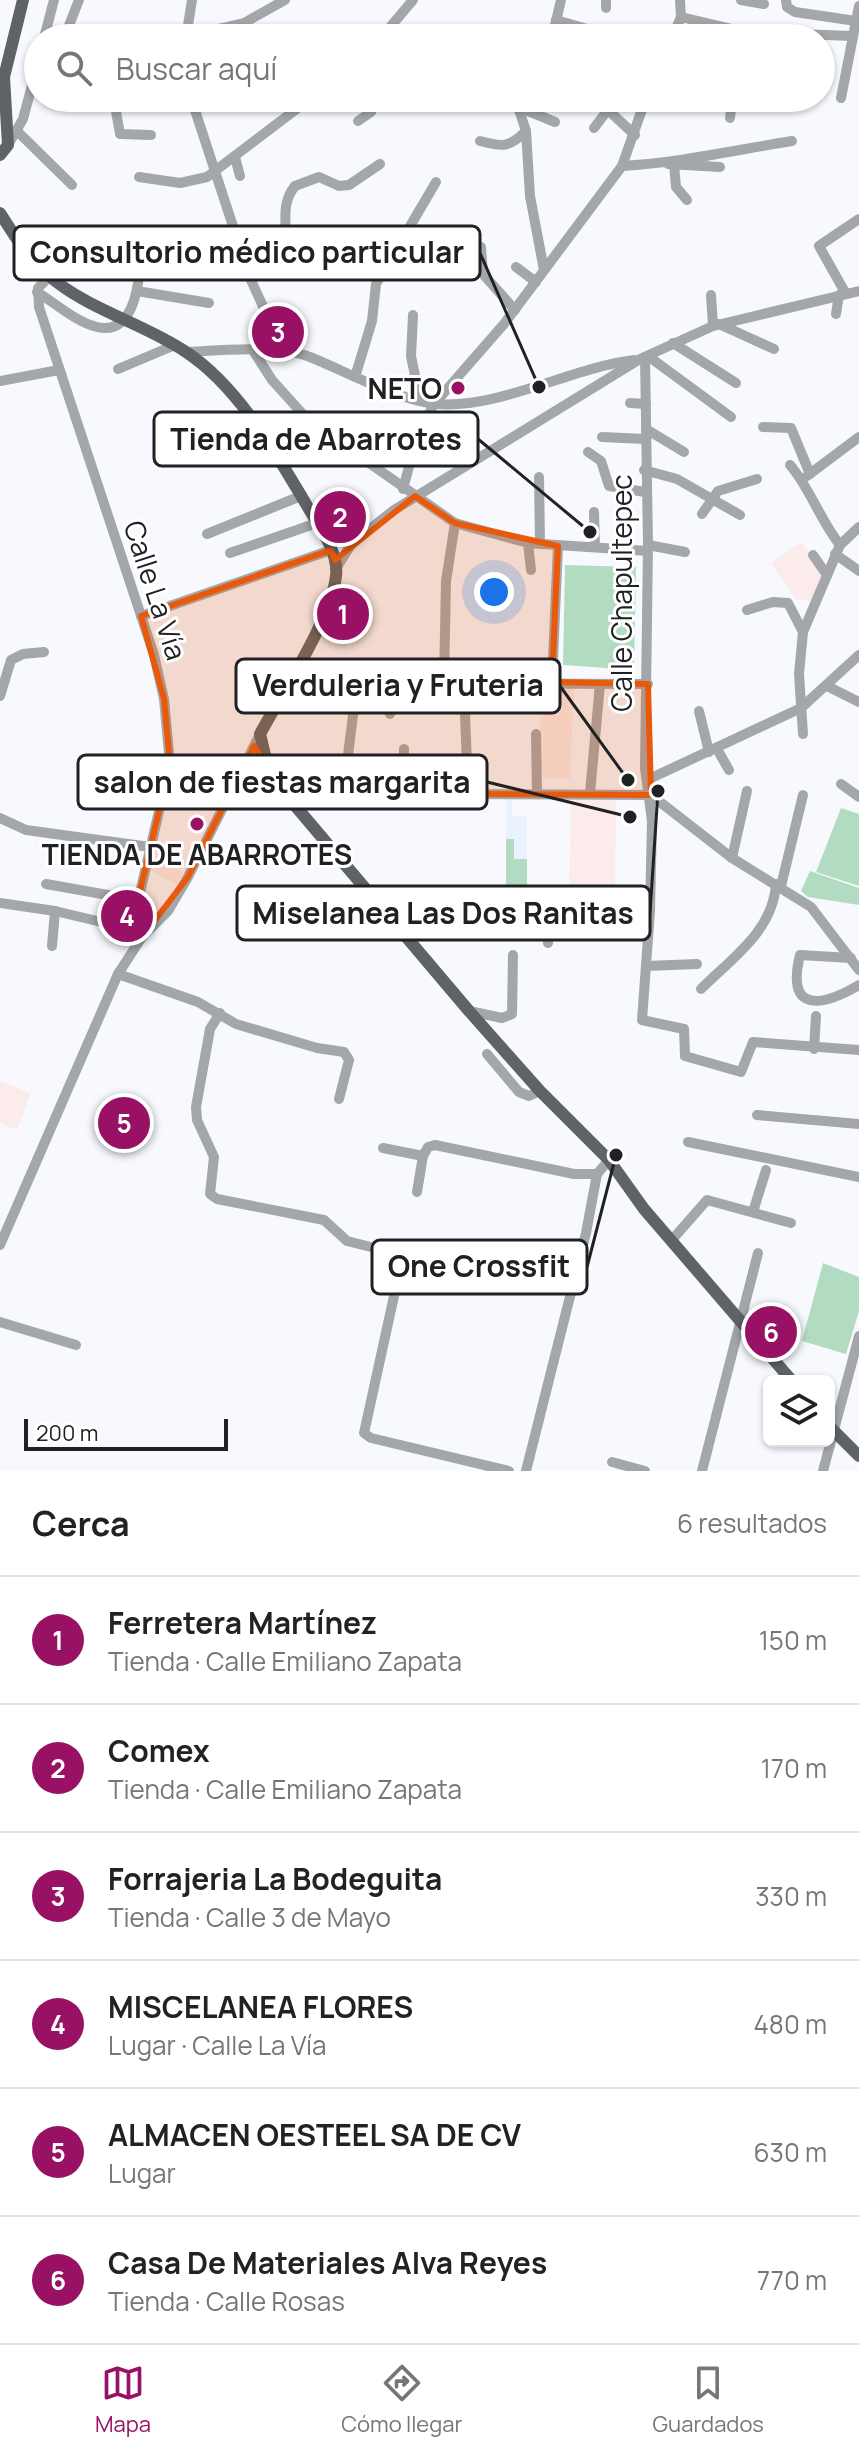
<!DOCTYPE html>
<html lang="es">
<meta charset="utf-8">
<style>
:root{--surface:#fff;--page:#f6f6f6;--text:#222;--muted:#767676;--line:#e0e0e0;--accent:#981165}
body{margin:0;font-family:Manrope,sans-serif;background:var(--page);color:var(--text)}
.controls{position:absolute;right:24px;bottom:24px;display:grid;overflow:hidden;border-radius:12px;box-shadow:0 2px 6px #0004}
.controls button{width:72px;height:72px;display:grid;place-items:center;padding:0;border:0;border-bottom:2px solid var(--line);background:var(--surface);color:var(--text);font:40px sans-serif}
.scale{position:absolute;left:24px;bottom:20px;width:204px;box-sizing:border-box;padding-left:8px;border:4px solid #202123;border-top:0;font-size:22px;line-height:28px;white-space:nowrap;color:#202123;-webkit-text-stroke:6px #fff;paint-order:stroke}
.you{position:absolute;left:494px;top:592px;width:28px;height:28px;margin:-20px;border:6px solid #fff;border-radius:50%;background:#1a73e8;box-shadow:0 0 0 12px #1a73e833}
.badge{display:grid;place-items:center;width:52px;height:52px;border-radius:50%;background:var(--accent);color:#fff;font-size:26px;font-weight:700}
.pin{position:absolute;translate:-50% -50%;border:4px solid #fff;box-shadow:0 2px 8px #0006}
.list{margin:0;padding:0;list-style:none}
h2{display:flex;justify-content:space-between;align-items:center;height:104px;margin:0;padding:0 32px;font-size:34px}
h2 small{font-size:26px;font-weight:400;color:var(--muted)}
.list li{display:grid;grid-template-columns:52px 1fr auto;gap:24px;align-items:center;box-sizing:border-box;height:128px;padding:0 32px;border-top:2px solid var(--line)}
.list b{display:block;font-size:30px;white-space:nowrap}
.list p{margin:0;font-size:26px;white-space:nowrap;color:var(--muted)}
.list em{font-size:26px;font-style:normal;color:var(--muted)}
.icon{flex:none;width:44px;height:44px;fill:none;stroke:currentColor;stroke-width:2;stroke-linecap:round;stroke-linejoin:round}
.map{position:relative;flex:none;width:859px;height:1471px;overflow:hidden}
.search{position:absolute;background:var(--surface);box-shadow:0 2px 6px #0004;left:24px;right:24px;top:24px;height:88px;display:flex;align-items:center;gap:20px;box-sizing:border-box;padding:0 28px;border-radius:44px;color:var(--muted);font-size:30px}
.sheet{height:872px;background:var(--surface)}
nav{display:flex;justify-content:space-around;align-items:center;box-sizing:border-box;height:112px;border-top:2px solid var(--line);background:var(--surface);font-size:22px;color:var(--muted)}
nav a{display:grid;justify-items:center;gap:4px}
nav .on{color:var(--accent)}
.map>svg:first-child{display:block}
</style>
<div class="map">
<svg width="859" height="1471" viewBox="0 0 859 1471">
<rect width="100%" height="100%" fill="#f7f9fe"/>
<!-- commercial -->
<g fill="#fbebeb">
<polygon points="801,542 823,574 812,602 796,599 771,563"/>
<polygon points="542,685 574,686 570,779 538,778"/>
<polygon points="177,775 219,786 212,812 170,801"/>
<polygon points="571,799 616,799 615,899 569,898"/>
<polygon points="151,857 183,872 177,884 145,869"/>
<polygon points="0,1081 31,1093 17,1130 0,1123"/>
</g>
<!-- built -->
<polygon fill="#ebf2ff" points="506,792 512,792 512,816 527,816 527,899 506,899"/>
<!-- green -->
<g fill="#b2dcc1">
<polygon points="565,565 636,567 634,670 563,665"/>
<polygon points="841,808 859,814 859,886 816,872"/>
<polygon points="506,839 514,839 514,859 527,859 527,899 506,899"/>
<polygon points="810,871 859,888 859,905 808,897 801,891"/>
<polygon points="823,1263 859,1277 859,1311 846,1354 802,1341"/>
</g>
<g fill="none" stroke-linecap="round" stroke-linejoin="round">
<!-- minor -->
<g stroke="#a4a7a9" stroke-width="10">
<polyline points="741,0 764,4"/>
<polyline points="786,0 787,7 795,12 856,21"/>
<polyline points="606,8 606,0"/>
<polyline points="681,17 745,32 853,36"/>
<polyline points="556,20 594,31"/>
<polyline points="187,36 244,23 285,0"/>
<polyline points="634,36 636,38"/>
<polyline points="44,38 54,0"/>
<polyline points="64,38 79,0"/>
<polyline points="186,38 192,0"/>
<polyline points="381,38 413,0"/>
<polyline points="552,38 561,0"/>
<polyline points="672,38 681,17 680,0"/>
<polyline points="63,98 72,104 114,100 120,134 151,135"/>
<polyline points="191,98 250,278 284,352"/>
<polyline points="515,98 526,131 530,196 544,270"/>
<polyline points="595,98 635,135"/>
<polyline points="653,98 695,103 778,100"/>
<polyline points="841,98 859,6"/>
<polyline points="516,106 555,122"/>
<polyline points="730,118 732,102"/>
<polyline points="358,121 371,112 364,98"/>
<polyline points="594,128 607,111"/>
<polyline points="18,132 72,185"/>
<path d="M480,141C502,147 509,148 526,131"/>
<polyline points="8,145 23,119 38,63"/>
<polyline points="235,157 240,176"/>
<polyline points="668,164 720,167"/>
<polyline points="674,164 676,187 687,200"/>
<path d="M622,166C679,163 735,150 792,141"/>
<polyline points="139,177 180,183 207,177 311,98"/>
<polyline points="481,247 483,274 515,310"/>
<polyline points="516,267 536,282"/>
<polyline points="49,277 38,288 39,307 154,655 164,699 170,764 132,927"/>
<path d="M250,278C311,254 269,218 295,186L319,177L339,186L349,185L380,164"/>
<polyline points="137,291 209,303"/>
<path d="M37,292C55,303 76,322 97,327C139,337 140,269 142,245L185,250"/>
<polyline points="846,294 819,246 859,219"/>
<polyline points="711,295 713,326"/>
<polyline points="836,314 839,295"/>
<polyline points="413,315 411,356 420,400"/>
<polyline points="719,324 774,349"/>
<polyline points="673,343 736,383"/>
<path d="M188,352C221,350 279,345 310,357C345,371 400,401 437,404C499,409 570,368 634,360"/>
<polyline points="254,352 272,380 309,421 455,523 528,543 648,551"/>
<polyline points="648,356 731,417"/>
<polyline points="645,357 648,545 645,768 652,821 650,911 642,1020 684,1029 685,1056 741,1072 753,1042 859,1050"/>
<polyline points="118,369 175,345"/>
<polyline points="355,377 372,321 376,284 436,182"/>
<polyline points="0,381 59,370"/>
<polyline points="630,403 646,404"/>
<polyline points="763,427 791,428 810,474"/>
<polyline points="646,429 684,452"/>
<polyline points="602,437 645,439"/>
<polyline points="588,452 601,461 609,486 645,492"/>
<path d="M790,465C810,488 820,520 840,545"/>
<polyline points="644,470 677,479 740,515"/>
<polyline points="807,476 859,437"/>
<polyline points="539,477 540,544"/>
<polyline points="403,489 417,437 434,404 504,324 622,166 646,98"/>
<polyline points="594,512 595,547"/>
<polyline points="702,514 718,491 757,479"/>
<polyline points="207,534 301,496"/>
<polyline points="528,543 531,570"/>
<polyline points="648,545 685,552"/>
<polyline points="230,553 317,523"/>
<polyline points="835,554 859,571"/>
<polyline points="813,555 827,575"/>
<polyline points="337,567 352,543 394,510 640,359 713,326 859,291"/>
<polyline points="747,610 773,602 788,603 803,632"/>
<polyline points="141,616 331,550"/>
<polyline points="444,682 446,581 455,523"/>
<polyline points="552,682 558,546"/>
<polyline points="827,686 859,702"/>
<polyline points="0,696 11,660 23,654 44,652"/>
<polyline points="699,711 709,752"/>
<polyline points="390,714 392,682"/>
<polyline points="465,714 468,791"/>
<polyline points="536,734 537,792"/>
<polyline points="803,734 799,674 803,632 840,545 859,527"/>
<polyline points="717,749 729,770"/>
<polyline points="647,780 801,708 859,655"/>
<polyline points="841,784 859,797"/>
<polyline points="334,791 347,763 357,683 648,684"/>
<polyline points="403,791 404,749"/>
<polyline points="283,793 651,795 732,858 811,907 859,970"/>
<polyline points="590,793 600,684"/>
<polyline points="0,818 26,830 150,847"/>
<polyline points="732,858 747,791"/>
<polyline points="46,884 136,900"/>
<polyline points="781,886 803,795"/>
<polyline points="0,903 55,911 135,930"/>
<polyline points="381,910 413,900 545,904 548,943"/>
<polyline points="52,946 55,911"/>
<path d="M851,958L800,955C786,1012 820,1008 859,985"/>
<polyline points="646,966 697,964"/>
<polyline points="118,974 198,1002 236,1024 317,1048 344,1052 349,1060 339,1099"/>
<path d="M701,989C732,958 773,931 776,884"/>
<polyline points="469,1011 502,1018 512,1014 513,955"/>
<polyline points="220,1013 210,1029 196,1107 197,1120 214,1157 210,1194 217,1199 324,1220 347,1241 403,1255 364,1433 371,1438 509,1471"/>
<polyline points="814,1049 816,1016"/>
<polyline points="487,1054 519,1092 529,1096 540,1091"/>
<polyline points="757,1115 859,1124"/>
<polyline points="688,1142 859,1177"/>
<polyline points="383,1148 423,1156"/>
<polyline points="417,1192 423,1156 428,1147 435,1145 574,1174 597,1174 609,1160"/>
<polyline points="753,1212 766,1170"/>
<polyline points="671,1241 707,1200 791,1223"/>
<polyline points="0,1245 118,974 142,937 168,911 188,877 260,734"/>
<polyline points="0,1322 76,1345"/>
<polyline points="612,1462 645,1471"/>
<polyline points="526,1471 586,1233 597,1174"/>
<polyline points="702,1471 758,1253"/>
<polyline points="823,1471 859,1336"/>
</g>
<!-- major -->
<g stroke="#5f6367" stroke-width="12">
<polyline points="0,155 8,145 4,77 23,0"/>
<path d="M0,213C14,235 28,258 48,275C88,310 143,323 186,352C238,386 275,452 306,504C318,525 339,551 336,576C331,620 282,693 260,734L270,776L469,1011L540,1091L609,1160L644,1209L792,1381"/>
<polyline points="829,1426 859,1456"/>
</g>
</g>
<!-- marked area -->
<path fill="#e8590c" fill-opacity="0.2" stroke="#e8590c" stroke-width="6" stroke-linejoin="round" d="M415,496L455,523L558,546L552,682L648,684L651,795L283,793L254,746L188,877L142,937L132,927L134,916L170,764L164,699L141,616L331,550L335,560Z"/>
<!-- markers -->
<g fill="#981165" stroke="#fff" stroke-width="3">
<circle cx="458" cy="388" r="8"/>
<circle cx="197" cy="824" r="8"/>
</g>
<g text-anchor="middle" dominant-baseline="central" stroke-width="6" stroke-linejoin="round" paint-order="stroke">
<!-- poi labels -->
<g font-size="28" font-weight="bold" fill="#202123" stroke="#fff" text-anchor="end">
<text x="442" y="388">NETO</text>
<text x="197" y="854" text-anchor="middle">TIENDA DE ABARROTES</text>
</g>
<!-- street labels -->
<g font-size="28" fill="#202123" stroke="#fff">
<text transform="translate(156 590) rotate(72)">Calle La Vía</text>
<text transform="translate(621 593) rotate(-90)">Calle Chapultepec</text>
</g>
</g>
<!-- callouts -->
<path fill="none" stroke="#202123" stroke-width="3" d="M539 387L480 253M590 532L478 439M628 780L560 686M630 817L487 782M658 791L650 913M616 1155L587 1267"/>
<g fill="#202123" stroke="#fff" stroke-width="3">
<circle cx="539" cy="387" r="8"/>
<circle cx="590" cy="532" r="8"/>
<circle cx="628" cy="780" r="8"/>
<circle cx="630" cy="817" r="8"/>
<circle cx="658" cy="791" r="8"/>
<circle cx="616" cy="1155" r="8"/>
</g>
<g fill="#fff" stroke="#202123" stroke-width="3">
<rect x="14" y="226" width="466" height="54" rx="8"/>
<rect x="154" y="412" width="324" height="54" rx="8"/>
<rect x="236" y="659" width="324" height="54" rx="8"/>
<rect x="78" y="755" width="409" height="54" rx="8"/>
<rect x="237" y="886" width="413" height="54" rx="8"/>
<rect x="372" y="1240" width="215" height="54" rx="8"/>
</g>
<g font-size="30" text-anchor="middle" font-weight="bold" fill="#202123">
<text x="247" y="263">Consultorio médico particular</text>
<text x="316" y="450">Tienda de Abarrotes</text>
<text x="398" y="696">Verduleria y Fruteria</text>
<text x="282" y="793">salon de fiestas margarita</text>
<text x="443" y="924">Miselanea Las Dos Ranitas</text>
<text x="479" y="1277">One Crossfit</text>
</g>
</svg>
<div class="controls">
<button><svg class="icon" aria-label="layers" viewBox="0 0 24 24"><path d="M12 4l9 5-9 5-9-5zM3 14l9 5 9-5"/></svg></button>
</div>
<div class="scale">200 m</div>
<div class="you"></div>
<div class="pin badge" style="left:343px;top:614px">1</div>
<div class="pin badge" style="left:340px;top:517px">2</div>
<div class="pin badge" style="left:278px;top:332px">3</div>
<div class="pin badge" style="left:127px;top:916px">4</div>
<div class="pin badge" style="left:124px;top:1123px">5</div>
<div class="pin badge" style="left:771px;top:1332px">6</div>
<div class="search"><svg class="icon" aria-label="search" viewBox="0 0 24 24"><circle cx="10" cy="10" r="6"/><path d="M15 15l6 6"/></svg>Buscar aquí</div>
</div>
<section class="sheet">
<h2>Cerca<small>6 resultados</small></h2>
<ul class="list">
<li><span class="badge">1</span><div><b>Ferretera Martínez</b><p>Tienda · Calle Emiliano Zapata</p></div><em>150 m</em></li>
<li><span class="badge">2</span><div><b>Comex</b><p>Tienda · Calle Emiliano Zapata</p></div><em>170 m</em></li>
<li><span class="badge">3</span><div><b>Forrajeria La Bodeguita</b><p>Tienda · Calle 3 de Mayo</p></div><em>330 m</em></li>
<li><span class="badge">4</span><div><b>MISCELANEA FLORES</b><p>Lugar · Calle La Vía</p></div><em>480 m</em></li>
<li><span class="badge">5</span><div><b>ALMACEN OESTEEL SA DE CV</b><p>Lugar</p></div><em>630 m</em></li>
<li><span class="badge">6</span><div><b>Casa De Materiales Alva Reyes</b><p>Tienda · Calle Rosas</p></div><em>770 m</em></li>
</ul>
</section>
<nav>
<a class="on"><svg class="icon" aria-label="map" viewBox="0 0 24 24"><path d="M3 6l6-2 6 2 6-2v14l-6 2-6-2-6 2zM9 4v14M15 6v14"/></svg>Mapa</a>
<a><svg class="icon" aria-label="directions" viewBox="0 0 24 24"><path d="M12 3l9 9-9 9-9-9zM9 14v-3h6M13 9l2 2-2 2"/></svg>Cómo llegar</a>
<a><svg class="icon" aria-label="saved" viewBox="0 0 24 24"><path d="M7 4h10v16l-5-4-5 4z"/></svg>Guardados</a>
</nav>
